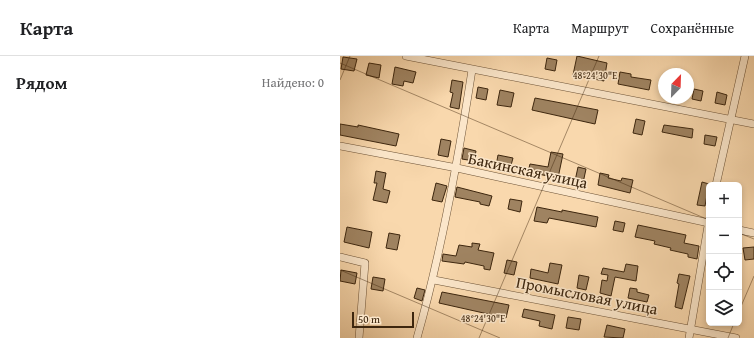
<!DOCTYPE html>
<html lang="ru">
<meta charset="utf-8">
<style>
:root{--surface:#fff;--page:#f6f6f6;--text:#202124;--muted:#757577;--line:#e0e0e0}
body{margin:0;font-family:"Gentium Book Plus",serif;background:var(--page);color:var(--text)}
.controls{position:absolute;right:12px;bottom:12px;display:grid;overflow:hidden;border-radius:6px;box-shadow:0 2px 6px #0003}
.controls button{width:36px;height:36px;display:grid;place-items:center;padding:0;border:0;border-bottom:1px solid var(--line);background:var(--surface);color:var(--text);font:20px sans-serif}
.compass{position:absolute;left:318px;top:12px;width:36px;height:36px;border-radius:50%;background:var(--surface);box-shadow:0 2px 6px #0003;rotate:23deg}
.scale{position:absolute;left:12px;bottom:10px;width:62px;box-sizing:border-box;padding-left:4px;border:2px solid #3d260e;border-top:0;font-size:11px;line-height:14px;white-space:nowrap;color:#3d260e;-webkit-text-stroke:3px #fbe6ca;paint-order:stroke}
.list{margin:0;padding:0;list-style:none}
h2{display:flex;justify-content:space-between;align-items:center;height:52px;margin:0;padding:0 16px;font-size:17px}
h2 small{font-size:13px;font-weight:400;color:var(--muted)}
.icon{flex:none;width:22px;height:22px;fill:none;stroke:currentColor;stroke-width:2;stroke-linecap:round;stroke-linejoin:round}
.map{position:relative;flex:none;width:414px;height:282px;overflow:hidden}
header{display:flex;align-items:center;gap:24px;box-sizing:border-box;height:56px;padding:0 20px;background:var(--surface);border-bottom:1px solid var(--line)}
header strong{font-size:19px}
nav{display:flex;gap:22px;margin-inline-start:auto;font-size:14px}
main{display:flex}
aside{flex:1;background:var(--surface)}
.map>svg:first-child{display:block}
</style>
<header>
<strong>Карта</strong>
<nav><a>Карта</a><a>Маршрут</a><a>Сохранённые</a></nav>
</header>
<main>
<aside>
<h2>Рядом<small>Найдено: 0</small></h2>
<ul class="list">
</ul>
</aside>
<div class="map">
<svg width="414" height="282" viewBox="0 0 414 282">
<rect width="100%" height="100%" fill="#f9d8ad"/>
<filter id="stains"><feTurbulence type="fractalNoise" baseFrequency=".005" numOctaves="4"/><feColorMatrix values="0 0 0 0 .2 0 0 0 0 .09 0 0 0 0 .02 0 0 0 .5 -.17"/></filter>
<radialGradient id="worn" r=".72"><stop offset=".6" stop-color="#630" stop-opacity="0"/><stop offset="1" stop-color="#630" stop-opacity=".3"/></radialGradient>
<!-- building -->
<g fill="#9f8361" stroke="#3d260e">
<polygon points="237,0 267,7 264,25 233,19"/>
<polygon points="3,1 17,3 14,15 1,13"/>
<polygon points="207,2 217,4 215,15 205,13"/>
<polygon points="29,7 41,9 39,22 26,19"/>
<polygon points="55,11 76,16 73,27 64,25 63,30 52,28"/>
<polygon points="280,16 291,18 291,21 311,24 309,34 278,28"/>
<polygon points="112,24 123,26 119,53 110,51 113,37 110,36"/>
<polygon points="138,31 148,33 146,44 136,42"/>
<polygon points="354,33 363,35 361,45 352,43"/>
<polygon points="160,34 174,37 171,51 157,49"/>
<polygon points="377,36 387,39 385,49 375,47"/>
<polygon points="195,42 258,54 255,68 192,54"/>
<polygon points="296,63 305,65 302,79 293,77"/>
<polygon points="0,68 18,71 18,69 59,78 56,90 0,79"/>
<polygon points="324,69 353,73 352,82 322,76"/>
<polygon points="365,79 377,81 375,90 364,88"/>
<polygon points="101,83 111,85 108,101 98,99"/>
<polygon points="124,92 136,95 134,105 122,103"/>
<polygon points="211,96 223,98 218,122 188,116 190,108 208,111"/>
<polygon points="158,99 173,102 170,113 156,110"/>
<polygon points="238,111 246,113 243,127 235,125"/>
<polygon points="36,115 46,117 43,133 50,135 47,147 33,144 37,127 34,127"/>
<polygon points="260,117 269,119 268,122 281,125 282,122 293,124 290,137 258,129"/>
<polygon points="362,126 369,128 365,150 357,149"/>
<polygon points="96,127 107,130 102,146 92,144"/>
<polygon points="117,131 152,140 149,150 140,148 140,146 115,141"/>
<polygon points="170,143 182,145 180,156 168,153"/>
<polygon points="197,151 222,156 222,154 258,161 256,171 209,162 207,167 194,165"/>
<polygon points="275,165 285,167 283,176 273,174"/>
<polygon points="298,169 346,179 344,187 359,190 357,203 348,201 348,198 330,194 331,192 314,188 315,185 295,181"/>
<polygon points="7,171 32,176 29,192 4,186"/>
<polygon points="49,177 60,179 57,194 46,192"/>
<polygon points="132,187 140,188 138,194 154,197 150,214 144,213 144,210 125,206 124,208 102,205 103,198 116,200 119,189 132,191"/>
<polygon points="414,191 414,203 405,204 403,192"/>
<polygon points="167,204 177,206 174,219 164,217"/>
<polygon points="210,207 222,209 218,228 190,222 191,213 208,217"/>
<polygon points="286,208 298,210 296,225 275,221 271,240 260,237 262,224 267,225 268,219 261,218 263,212 284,216"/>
<polygon points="1,214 17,217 15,228 0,225"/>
<polygon points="339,218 350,220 342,253 335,251 339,228 337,227"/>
<polygon points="239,219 249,221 246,234 237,232"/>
<polygon points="33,221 45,223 43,235 31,233"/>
<polygon points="77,232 85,234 82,245 74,242"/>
<polygon points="290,232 297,233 297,236 309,239 307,246 288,242"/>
<polygon points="102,236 169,249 166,262 99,247"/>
<polygon points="184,253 215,259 212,273 199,270 200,265 182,261"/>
<polygon points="228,261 241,263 239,274 226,272"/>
<polygon points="267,269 285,273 283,282 264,281"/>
</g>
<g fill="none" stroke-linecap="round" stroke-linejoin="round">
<!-- street casing -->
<g stroke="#6c5236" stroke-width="8">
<g id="street">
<polyline points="66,0 414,68"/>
<polyline points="0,90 117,112 369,167"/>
<polyline points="376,129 405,0"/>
<polyline points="399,174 414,177"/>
<polyline points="0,201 25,207 19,282"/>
<polyline points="94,224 396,282"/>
<path d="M77,282C102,194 118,105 132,14"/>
<polyline points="349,282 369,164"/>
</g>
</g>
<!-- street -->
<use href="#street" stroke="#fbe6ca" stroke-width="7"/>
</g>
<!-- ticks -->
<path fill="none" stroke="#3d260e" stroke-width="1" stroke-opacity="0.45" d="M0,7L369,164M0,24L10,0M399,177L414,183M0,214L160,282M399,255L414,220M139,282L259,0M388,282L394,267"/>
<g text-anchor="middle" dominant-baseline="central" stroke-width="3" stroke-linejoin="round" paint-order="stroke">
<!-- street labels -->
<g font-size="16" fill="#3d260e" stroke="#fbe6ca">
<text transform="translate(188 114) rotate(12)">Бакинская улица</text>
<text transform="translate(247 239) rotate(11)">Промысловая улица</text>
</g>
</g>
<g font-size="10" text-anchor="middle" fill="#3d260e" stroke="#fbe6ca" stroke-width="3" stroke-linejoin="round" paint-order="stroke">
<text x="255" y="23">48°24'30"E</text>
<text x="143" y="266">48°24'30"E</text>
</g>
<rect width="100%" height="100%" filter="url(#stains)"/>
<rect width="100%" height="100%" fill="url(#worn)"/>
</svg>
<div class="controls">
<button>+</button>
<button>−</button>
<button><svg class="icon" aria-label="locate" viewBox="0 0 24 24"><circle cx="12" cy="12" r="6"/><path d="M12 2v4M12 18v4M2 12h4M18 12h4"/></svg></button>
<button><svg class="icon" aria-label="layers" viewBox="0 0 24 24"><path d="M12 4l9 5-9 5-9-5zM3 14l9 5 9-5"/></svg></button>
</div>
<svg class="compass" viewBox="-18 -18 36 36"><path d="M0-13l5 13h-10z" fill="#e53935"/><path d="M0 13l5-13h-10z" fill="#757577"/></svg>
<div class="scale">50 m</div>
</div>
</main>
